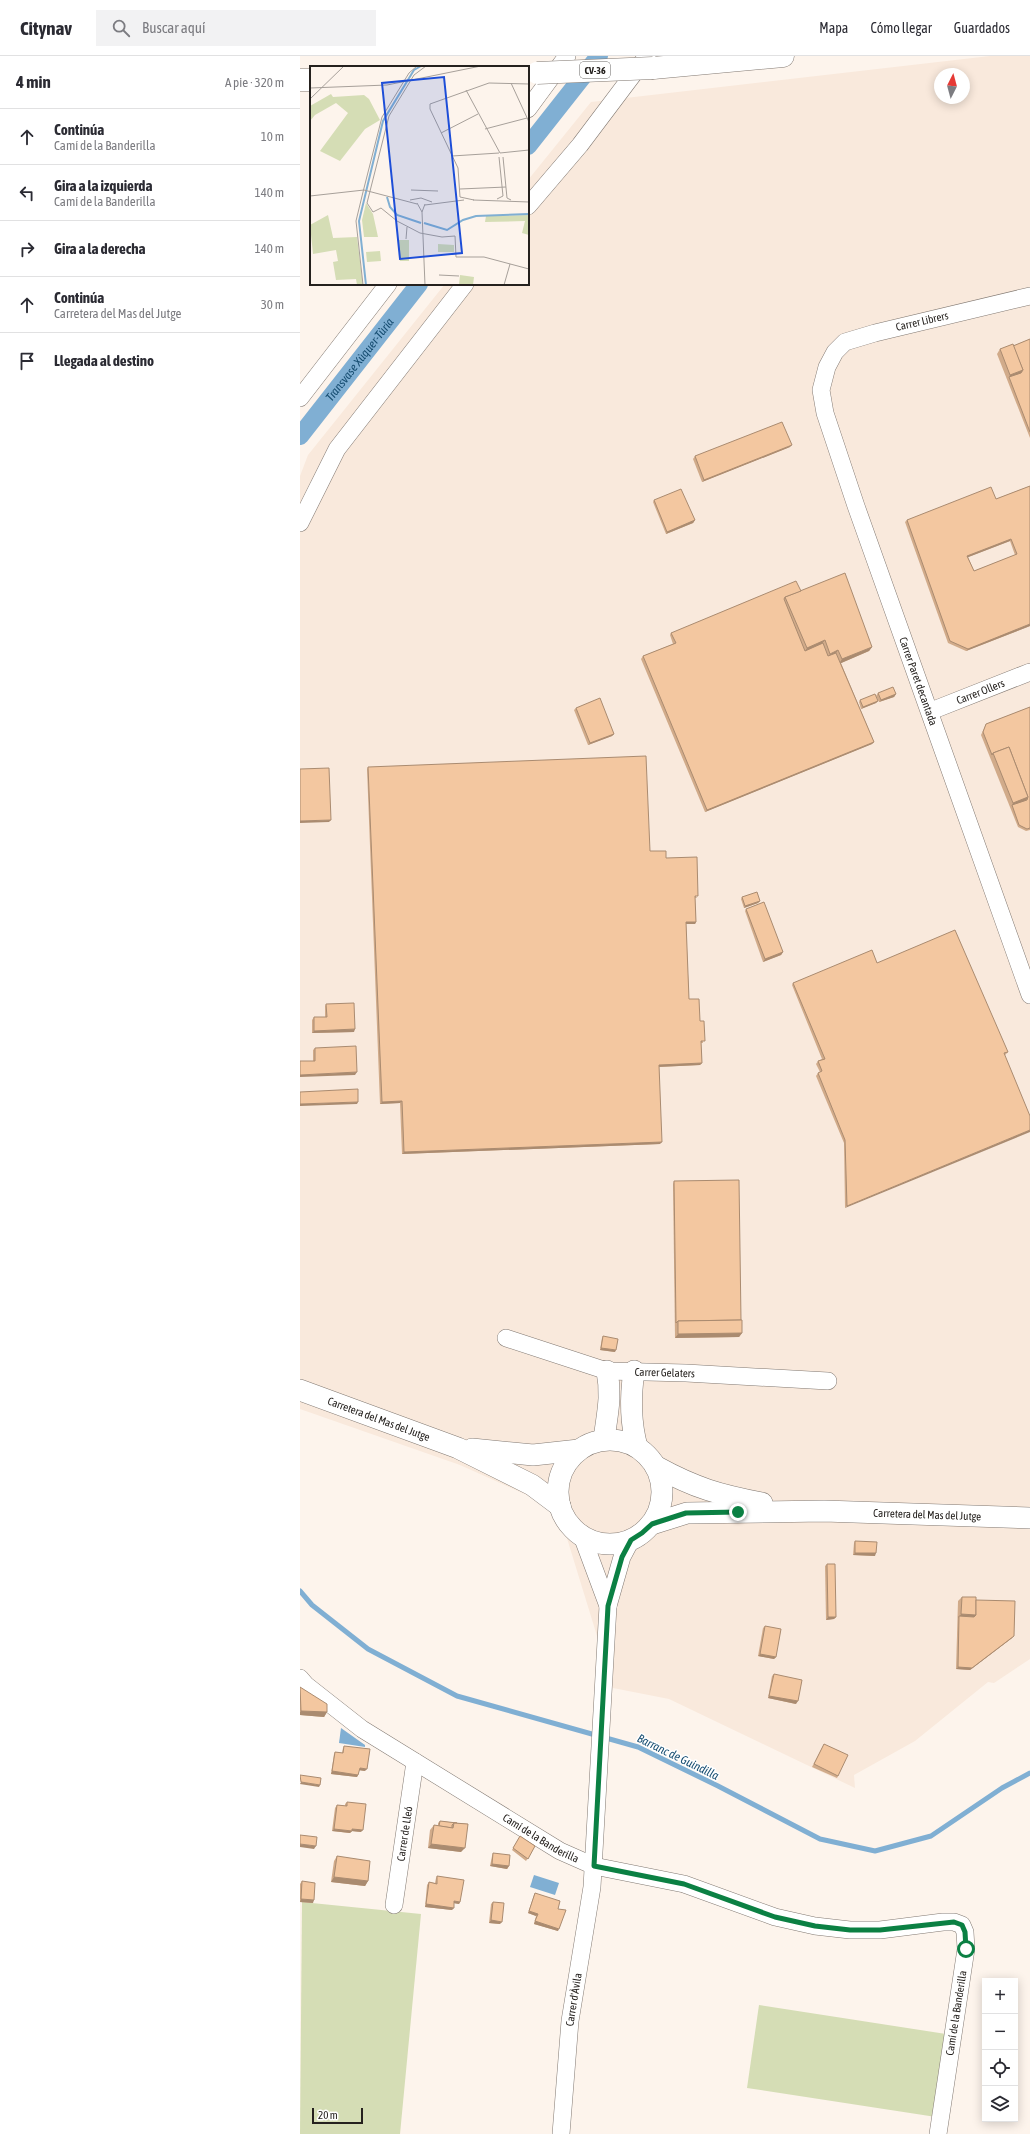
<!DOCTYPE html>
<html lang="es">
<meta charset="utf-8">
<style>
:root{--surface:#fff;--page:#f2f2f3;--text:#2b2b33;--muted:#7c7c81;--line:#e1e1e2}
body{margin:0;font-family:"Asap Condensed",sans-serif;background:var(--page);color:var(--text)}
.controls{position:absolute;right:12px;bottom:12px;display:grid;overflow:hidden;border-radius:0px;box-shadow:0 2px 10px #0003}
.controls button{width:36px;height:36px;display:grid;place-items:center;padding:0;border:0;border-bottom:1px solid var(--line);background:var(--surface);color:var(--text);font:20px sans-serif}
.compass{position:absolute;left:634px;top:12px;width:36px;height:36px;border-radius:50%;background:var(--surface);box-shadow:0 2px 10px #0003;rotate:6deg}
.scale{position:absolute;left:12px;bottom:10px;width:51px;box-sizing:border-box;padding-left:4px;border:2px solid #25211e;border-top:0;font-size:11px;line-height:14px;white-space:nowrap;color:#25211e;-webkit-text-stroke:3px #fff;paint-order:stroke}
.stop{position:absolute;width:12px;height:12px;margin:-9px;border:3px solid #0b8043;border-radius:50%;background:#fff}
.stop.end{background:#0b8043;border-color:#fff;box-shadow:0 1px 4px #0008}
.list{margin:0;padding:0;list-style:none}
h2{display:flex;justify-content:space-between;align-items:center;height:52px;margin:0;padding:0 16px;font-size:17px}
h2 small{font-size:13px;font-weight:400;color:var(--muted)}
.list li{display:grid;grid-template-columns:26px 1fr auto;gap:12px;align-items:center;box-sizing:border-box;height:56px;padding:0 16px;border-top:1px solid var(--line)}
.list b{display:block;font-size:15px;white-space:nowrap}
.list p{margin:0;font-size:13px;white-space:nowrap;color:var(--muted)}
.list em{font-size:13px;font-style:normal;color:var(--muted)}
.icon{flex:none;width:22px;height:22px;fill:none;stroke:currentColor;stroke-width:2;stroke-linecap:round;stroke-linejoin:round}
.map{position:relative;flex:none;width:730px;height:2078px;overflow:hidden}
header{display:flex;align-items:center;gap:24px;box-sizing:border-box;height:56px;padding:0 20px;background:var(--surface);border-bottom:1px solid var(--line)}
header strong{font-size:19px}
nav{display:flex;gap:22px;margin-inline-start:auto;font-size:14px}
.search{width:280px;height:36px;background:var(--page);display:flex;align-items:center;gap:10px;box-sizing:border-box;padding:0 14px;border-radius:0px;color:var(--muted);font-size:15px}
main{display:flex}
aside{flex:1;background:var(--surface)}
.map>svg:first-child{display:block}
</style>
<header>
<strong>Citynav</strong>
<div class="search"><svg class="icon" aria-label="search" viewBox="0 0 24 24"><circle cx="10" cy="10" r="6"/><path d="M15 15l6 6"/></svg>Buscar aquí</div>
<nav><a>Mapa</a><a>Cómo llegar</a><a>Guardados</a></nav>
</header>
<main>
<aside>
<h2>4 min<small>A pie · 320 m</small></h2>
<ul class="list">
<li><svg class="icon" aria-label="ahead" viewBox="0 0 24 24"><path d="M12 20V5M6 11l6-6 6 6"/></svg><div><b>Continúa</b><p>Camí de la Banderilla</p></div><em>10 m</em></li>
<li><svg class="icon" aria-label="left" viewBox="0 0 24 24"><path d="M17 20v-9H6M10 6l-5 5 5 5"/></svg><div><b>Gira a la izquierda</b><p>Camí de la Banderilla</p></div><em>140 m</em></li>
<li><svg class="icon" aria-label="right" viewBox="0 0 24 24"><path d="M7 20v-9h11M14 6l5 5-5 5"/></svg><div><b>Gira a la derecha</b></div><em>140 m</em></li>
<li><svg class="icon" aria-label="ahead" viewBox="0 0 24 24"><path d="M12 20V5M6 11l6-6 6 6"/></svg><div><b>Continúa</b><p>Carretera del Mas del Jutge</p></div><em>30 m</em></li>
<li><svg class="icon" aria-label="arrive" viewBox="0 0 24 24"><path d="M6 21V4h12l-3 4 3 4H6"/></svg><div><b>Llegada al destino</b></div></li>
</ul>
</aside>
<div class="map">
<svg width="730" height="2078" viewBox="0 0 730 2078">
<rect width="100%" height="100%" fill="#fdf4ec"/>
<!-- built -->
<path fill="#f9e9dc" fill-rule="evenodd" d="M690,0H730V1603L694,1627L688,1626L615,1685L554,1719L555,1732L369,1643L313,1632L258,1453L160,1409L0,1353V420L8,399L145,228H228V124L291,46ZM640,18H664V42H640Z"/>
<!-- green -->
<g fill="#d5ddb5">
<polygon points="2,1846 121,1858 100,2078 0,2078"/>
<polygon points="459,1949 646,1978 636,2061 447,2032"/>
</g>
<!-- water -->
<g fill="#80afd3">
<polygon points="41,1672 65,1689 65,1691 39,1687"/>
<polygon points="234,1819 259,1827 255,1839 230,1831"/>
</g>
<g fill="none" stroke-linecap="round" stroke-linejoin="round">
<!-- stream -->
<polyline stroke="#80afd3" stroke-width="5" points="0,1535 12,1549 68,1593 157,1640 338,1691 418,1730 520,1783 575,1795 631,1780 702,1732 730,1717"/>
<!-- canal -->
<g stroke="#80afd3" stroke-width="18">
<polyline points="228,90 299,0"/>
<path id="s1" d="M0,380L119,228"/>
</g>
<!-- minor casing -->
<g stroke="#827972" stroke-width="18">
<g id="minor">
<polyline points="228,53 267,0"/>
<polyline points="228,150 280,89 347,0"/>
<path id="s2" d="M730,240L575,277L545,286L535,296L527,311L521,334L525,357L556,450L730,939"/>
<polyline points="0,342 88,228"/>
<polyline points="0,467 37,393 165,228"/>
<path id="s3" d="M631,655L730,616"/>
<path id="s4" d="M206,1282L307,1315L386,1317L528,1325"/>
<polyline points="282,1480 308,1550 322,1501 331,1484"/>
<path id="s5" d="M0,1622L6,1629L62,1673L260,1795L294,1810L384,1828L475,1861L515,1870L550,1874H580L643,1866H654L662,1869L665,1876L666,1893L638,2078"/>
<path id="s6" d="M94,1849L115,1706"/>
<path id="s7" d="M261,2078L270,1965L292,1831L308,1550"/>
</g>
</g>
<!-- tertiary casing -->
<g stroke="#827972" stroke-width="22">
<g id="tertiary">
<path d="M334,1315C330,1342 330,1365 337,1391"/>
<path id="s8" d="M0,1334L158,1392L232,1429L260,1450"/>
<circle cx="310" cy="1436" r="52"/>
<path d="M304,1384C307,1358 312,1341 307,1315"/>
<polyline points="172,1393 233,1399 279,1394"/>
<path d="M357,1411C395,1432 420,1439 462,1447"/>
<path id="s9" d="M352,1468L387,1457L524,1455L730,1462"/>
</g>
</g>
<!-- motorway casing -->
<g stroke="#827972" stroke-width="23">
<g id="motorway">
<polyline points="353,12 483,0"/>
<polyline points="0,24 11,24"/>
</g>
</g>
<!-- minor -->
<use href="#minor" stroke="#fff" stroke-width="17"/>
<!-- tertiary -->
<use href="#tertiary" stroke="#fff" stroke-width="21"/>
<!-- motorway -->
<use href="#motorway" stroke="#fff" stroke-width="22"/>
<!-- motorway-bridge casing -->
<g stroke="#827972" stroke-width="23" stroke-linecap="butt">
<polyline id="motorway-bridge" points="237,17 353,12"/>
</g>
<!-- motorway-bridge -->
<use href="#motorway-bridge" stroke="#fff" stroke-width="22"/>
</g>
<!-- wall -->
<g fill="#d1ab8a" fill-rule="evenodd">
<polygon points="730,283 730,382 697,298 700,293 713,290"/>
<polygon points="490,391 402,426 393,403 395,400"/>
<path d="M730,430V570L666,595L648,587L605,466L607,464L696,443ZM710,485L715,499L674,515L668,501Z"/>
<polygon points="354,444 395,464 393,467 366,478 353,446"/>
<polygon points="501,535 572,591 569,595 541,607 574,686 572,688 405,756 341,603 343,600 373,588 370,579 371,577"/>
<polygon points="578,637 596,638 594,641 579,646 576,640"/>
<polygon points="560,644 578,645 576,647 561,653 559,646"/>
<polygon points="730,651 730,774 726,775 718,771 681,679 686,668"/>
<polygon points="276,652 314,678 312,680 288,689 274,654"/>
<polygon points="68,711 350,795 366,802 397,842 395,842 396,866 395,868 386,868 389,943 400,965 403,987 401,987 402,1007 400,1009 359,1011 360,1088 102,1098 100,1047 80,1048 67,713"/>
<polygon points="442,841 460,845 458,847 444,852 441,843"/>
<polygon points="446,853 483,896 481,899 463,906 445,855"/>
<polygon points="577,907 708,996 705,999 545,1152 544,1087 516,1020 518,1017 520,1016 516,1008 518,1005 522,1003 492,929 493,927"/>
<polygon points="26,948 54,976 12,977 12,964 14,961 25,961 25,950"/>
<polygon points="15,992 55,1019 13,1005 13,994"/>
<polygon points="374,1125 441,1264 442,1277 439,1281 375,1282 373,1128"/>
<polygon points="303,1280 315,1296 300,1294 302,1282"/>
<polygon points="555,1485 575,1500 553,1499 554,1487"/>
<polygon points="527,1508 536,1561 534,1563 526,1564 525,1510"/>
<polygon points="662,1541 676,1544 712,1582 670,1614 656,1613 658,1545"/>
<polygon points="465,1570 476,1601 474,1603 458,1600 463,1572"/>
<polygon points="474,1618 496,1648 468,1642 472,1620"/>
<polygon points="0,1631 27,1656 24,1661 0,1659"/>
<polygon points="524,1688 538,1720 537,1722 512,1711"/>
<polygon points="44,1690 65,1715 59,1714 58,1719 57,1721 31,1718 34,1698 35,1696 42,1697 43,1692"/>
<polygon points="47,1746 61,1776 52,1775 50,1777 32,1775 35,1752 37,1749 45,1750 45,1748"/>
<polygon points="140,1765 168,1768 161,1796 128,1792 130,1774 134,1769 138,1770 138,1767"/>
<polygon points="220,1780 235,1790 226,1805 212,1794"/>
<polygon points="193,1797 209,1810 207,1813 190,1810 192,1800"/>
<polygon points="37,1800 68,1825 65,1830 31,1826 34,1805"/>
<polygon points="137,1820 160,1846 159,1848 154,1847 152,1854 125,1851 127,1829 129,1826 135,1827 136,1822"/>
<polygon points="2,1825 13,1847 0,1846 0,1828"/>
<polygon points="235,1837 258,1853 258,1875 234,1868 236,1860 228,1857 234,1839"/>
<polygon points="193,1846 200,1868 189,1867 191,1848"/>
</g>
<!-- shaded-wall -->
<g fill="#aa8b70">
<polygon points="723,314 720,319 709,321 710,319"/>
<polygon points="492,389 490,391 402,426 404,424"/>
<polygon points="395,464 393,467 366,478 367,476"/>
<polygon points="711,483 710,485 666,502 667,500"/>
<polygon points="730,568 730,570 666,595 668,593"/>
<polygon points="525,584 521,589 504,597 507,592"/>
<polygon points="572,591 569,595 539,608 542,603"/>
<polygon points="538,594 535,599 527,602 530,598"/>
<polygon points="596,638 594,641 579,646 581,644"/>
<polygon points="578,645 576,647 561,653 563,651"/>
<polygon points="314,678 312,680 288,689 290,687"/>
<polygon points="574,686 572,688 405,756 407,754"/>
<polygon points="728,741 725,746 712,749 713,747"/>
<polygon points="31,764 29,766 0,767 0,765"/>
<polygon points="460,845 458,847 444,852 445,850"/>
<polygon points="386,866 396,866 395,868 384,868"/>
<polygon points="483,896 481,899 463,906 465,903"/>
<polygon points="55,973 54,976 12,977 14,975"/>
<polygon points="402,1007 400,1009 357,1011 359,1009"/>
<polygon points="57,1016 55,1019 0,1021 0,1019"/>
<polygon points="102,1045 100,1047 80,1048 82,1046"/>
<polygon points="58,1046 57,1048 0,1050 0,1048"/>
<polygon points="730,1074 730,1076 545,1152 547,1150"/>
<polygon points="362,1086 360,1088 102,1098 104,1096"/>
<polygon points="442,1277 439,1281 375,1282 378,1278"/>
<polygon points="301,1292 316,1294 315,1296 300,1294"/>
<polygon points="555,1497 576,1497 575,1500 553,1499"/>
<polygon points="661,1558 676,1559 673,1563 659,1560 658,1563"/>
<polygon points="528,1561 536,1561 534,1563 526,1564"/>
<polygon points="714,1580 712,1582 670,1614 656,1613 658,1611"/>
<polygon points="460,1598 476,1601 474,1603 458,1600"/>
<polygon points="469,1640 498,1645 496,1648 468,1642"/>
<polygon points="1,1655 27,1656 24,1661 0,1659 0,1656"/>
<polygon points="60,1712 67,1713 65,1715 58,1714"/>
<polygon points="32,1715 58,1719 57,1721 31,1718"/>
<polygon points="1,1726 20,1729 19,1731 0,1728"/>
<polygon points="34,1773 52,1775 50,1777 32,1775"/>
<polygon points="52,1773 63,1774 61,1776 51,1775"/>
<polygon points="0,1788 16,1790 14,1793 0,1791"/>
<polygon points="131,1788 165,1792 161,1796 128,1792"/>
<polygon points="192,1808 209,1810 207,1813 190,1810"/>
<polygon points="34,1821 68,1825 65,1830 31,1826"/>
<polygon points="1,1843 14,1844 13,1847 0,1846"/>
<polygon points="154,1845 160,1846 159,1848 153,1847"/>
<polygon points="126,1848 154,1852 152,1854 125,1851"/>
<polygon points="229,1855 238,1858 236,1860 228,1857"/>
<polygon points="191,1864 202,1866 200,1868 189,1867"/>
<polygon points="235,1865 259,1873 258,1875 234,1868"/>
</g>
<!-- building -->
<g fill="#f3c7a0" stroke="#aa8b70" fill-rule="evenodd">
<polygon points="730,283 730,376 709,321 721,317 723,314 713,290"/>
<polygon points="713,288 723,314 710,319 700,293"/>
<polygon points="482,366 492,389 404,424 395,400"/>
<path d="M730,430V568L668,593L650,585L607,464L691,431L696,443ZM711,483L717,498L674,515L667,500Z"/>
<polygon points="381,433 395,464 367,476 354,444"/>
<polygon points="545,517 572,591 542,603 538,594 530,598 525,584 507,592 485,541"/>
<polygon points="496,525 501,535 485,541 484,543 505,595 523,587 528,600 536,597 574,686 407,754 343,600 376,587 371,577"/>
<polygon points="593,631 596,638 581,644 578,637"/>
<polygon points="575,638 578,645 563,651 560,644"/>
<polygon points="300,642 314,678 290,687 276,652"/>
<polygon points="730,651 730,772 727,773 719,769 712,749 727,744 728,741 709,691 693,697 692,699 683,676 686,668"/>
<polygon points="709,691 728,741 713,747 693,697"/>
<polygon points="346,700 350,795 366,795 366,802 397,801 398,840 395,840 396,866 386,866 389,943 399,943 400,965 404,965 405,985 401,985 402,1007 359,1009 362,1086 104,1096 102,1045 82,1046 68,711"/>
<polygon points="29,712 31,764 0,765 0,713"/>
<polygon points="457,836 460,845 445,850 442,841"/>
<polygon points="464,846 483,896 465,903 446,853"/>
<polygon points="655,874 708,996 704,997 730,1060 730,1074 547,1150 545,1084 518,1017 522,1015 518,1005 525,1003 493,927 572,894 577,907"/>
<polygon points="54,947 55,973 14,975 14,961 27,961 26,948"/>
<polygon points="56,990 57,1016 0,1019 0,1005 15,1005 15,992"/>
<polygon points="58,1033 58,1046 0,1048 0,1036"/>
<polygon points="439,1124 441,1264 378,1265 376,1267 374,1125"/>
<polygon points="442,1264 442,1277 378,1278 378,1265"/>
<polygon points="303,1280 318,1283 316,1294 301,1292"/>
<polygon points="555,1485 577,1486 576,1497 555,1497"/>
<polygon points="527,1508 535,1508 536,1561 528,1561"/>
<polygon points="662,1541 676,1541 676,1559 661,1558"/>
<polygon points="676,1544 715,1545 714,1580 672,1612 658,1611 659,1560 674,1561 676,1559"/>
<polygon points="465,1570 481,1573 476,1601 460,1598"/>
<polygon points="474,1618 502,1624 498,1645 469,1640"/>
<polygon points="0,1631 27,1648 27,1656 1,1655"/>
<polygon points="524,1688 548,1699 538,1720 514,1708"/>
<polygon points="44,1690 70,1693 67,1713 60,1712 58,1719 32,1715 35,1696 43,1697"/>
<polygon points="0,1719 21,1722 20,1729 1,1726"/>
<polygon points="47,1746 66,1748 63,1774 52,1773 52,1775 34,1773 37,1749 47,1750"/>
<polygon points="140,1765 157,1767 154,1767 152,1769 152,1772 139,1770"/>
<polygon points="154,1767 168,1768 165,1792 131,1788 134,1769 153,1772"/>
<polygon points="0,1779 17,1781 16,1790 0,1788"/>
<polygon points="220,1780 235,1790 228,1803 213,1792"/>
<polygon points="193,1797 210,1799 209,1810 192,1808"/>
<polygon points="37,1800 70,1805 68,1825 34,1821"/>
<polygon points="137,1820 164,1824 160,1846 154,1845 154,1852 126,1848 129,1826 137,1828"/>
<polygon points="2,1825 15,1827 14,1844 1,1843"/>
<polygon points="235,1837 260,1845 258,1853 266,1854 259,1873 235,1865 238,1858 229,1855"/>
<polygon points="193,1846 204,1847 202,1866 191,1864"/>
</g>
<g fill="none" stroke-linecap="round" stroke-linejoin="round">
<!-- route -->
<polyline stroke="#0b8043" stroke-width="5" points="438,1456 386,1457 352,1468 342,1477 331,1484 322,1501 308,1550 294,1810 384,1828 475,1861 515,1870 550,1874 580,1874 654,1866 662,1869 665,1876 666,1893"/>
</g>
<g text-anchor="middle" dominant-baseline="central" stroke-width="3" stroke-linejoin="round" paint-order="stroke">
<!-- shield labels -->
<rect fill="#fff" stroke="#666462" stroke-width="1" x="280" y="6" width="30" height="16" rx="3"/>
<g font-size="10" font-weight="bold" fill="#25211e">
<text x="295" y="14">CV-36</text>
</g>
<!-- street labels -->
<g font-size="11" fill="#25211e" stroke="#fff">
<text transform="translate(622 265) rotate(-13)">Carrer Librers</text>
<text stroke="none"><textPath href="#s2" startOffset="553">Carrer Paret decantada</textPath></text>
<text stroke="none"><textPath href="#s3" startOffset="53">Carrer Ollers</textPath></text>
<text stroke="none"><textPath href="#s4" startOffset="164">Carrer Gelaters</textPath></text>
<text stroke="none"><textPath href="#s8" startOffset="84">Carretera del Mas del Jutge</textPath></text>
<text stroke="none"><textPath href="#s9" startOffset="277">Carretera del Mas del Jutge</textPath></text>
<text stroke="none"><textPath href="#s6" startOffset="72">Carrer de Lleó</textPath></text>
<text stroke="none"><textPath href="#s5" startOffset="290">Camí de la Banderilla</textPath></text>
<text stroke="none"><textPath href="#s7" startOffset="135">Carrer d'Àvila</textPath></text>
<text transform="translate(656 1957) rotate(-81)">Camí de la Banderilla</text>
</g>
<!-- water labels -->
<g font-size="12" font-style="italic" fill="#174e72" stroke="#fff">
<text stroke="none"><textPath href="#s1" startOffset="97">Transvase Xùquer-Tùria</textPath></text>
<text transform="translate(378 1701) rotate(26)">Barranc de Guindilla</text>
</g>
</g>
<!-- overview -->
<g transform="translate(10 10)">
<rect width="219" height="219" fill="#fdf4ec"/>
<path d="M21,28L23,31L54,29L59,33L70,54L55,63L30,95L10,85L38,47L26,37L5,49L0,55V40ZM56,137L63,148L68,171H54L52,154ZM18,149L24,176L23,172L47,171L53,219H47L46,213L26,214L23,196L28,195L26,184L3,188L0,159ZM219,149V169L212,167L215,155L175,156L176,150ZM88,174H99V195H90ZM128,178L144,179V186H128ZM70,185L71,195L57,196L56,186ZM150,209L164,211L163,219H149Z" fill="#d5ddb5"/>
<path fill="none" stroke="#80afd3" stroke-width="2" d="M77,131L80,141L87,149L111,157M114,157L137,164L153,154L166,150L219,148M56,219L49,155L73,55L104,4L111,0"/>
<path fill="none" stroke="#a7a09a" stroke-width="1" d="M116,0L104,9L79,50L57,137L63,146L71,142L87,155L110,167L132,171L145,170L146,191H174L219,203M201,17L219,56M0,22L77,19L171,0M156,24L190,87M0,33L34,0M175,63L217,52M131,67L168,48M190,87L219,84M142,90L189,87M193,91L197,132L201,134M150,123L196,121M101,124L128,125M0,130L54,124L107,138M187,133L193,130L189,91M100,134L111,132L122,136M163,134L219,136M164,134L150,131L148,102L120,43V38L179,17L219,18M107,137L112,146L115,138M115,139L154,134M112,146L115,219M96,173L97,161M129,209L149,210M53,219L46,155L53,126L72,51L99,7L107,0M194,219L200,198"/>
<path fill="#1d4ed8" fill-opacity="0.15" stroke="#1d4ed8" stroke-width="2" d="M134,11L152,187L90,193L72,17Z"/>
<rect width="219" height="219" fill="none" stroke="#25211e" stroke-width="2"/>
</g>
</svg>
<div class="controls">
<button>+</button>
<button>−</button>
<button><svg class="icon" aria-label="locate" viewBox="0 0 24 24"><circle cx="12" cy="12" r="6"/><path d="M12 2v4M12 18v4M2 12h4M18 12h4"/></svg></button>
<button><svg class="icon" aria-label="layers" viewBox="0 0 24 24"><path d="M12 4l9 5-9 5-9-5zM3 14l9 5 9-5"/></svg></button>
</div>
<svg class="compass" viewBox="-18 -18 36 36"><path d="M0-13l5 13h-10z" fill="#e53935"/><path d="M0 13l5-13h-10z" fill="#7c7c81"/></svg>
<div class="scale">20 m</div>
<div class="stop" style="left:666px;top:1893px"></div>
<div class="stop end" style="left:438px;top:1456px"></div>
</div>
</main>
